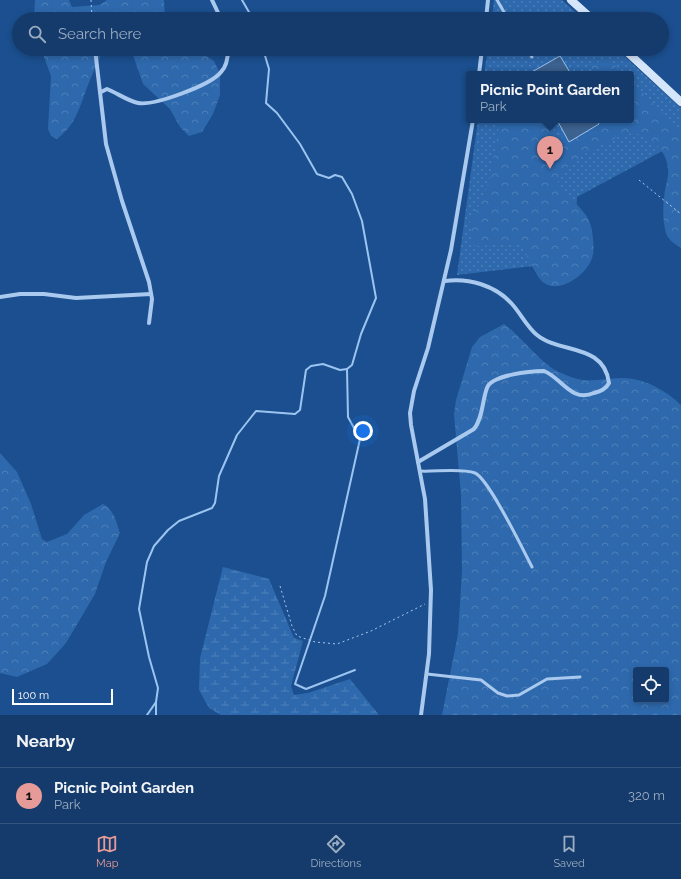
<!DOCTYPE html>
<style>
:root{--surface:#143b6b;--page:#214673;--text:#f1f3f6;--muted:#9dadc1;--line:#33557e;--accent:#e69b98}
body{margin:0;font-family:Raleway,sans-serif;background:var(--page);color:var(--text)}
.controls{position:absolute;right:12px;bottom:12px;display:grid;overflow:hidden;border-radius:4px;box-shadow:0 2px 6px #0003}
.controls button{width:36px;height:36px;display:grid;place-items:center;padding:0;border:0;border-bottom:1px solid var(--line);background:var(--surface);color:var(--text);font:20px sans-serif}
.scale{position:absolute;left:12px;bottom:10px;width:101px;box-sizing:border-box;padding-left:4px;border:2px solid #fff;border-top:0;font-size:11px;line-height:14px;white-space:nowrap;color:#fff;-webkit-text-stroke:3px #1b4f8f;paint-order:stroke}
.you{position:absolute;left:363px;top:431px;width:14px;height:14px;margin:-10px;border:3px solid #fff;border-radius:50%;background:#1a73e8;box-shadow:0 0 0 6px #1a73e833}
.badge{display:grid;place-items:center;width:26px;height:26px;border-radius:50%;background:var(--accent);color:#111;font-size:13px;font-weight:700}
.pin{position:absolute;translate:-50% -33px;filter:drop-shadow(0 1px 2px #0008)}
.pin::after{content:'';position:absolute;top:21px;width:14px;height:12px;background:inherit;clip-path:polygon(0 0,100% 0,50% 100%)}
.popup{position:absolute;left:466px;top:71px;width:168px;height:52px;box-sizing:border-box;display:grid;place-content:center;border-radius:4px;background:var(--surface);filter:drop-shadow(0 1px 3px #0005);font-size:13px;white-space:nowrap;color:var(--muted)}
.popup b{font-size:15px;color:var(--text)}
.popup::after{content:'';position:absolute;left:50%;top:100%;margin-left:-8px;border:8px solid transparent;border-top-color:var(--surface)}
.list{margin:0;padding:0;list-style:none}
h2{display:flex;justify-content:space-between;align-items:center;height:52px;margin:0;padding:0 16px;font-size:17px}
h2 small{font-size:13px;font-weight:400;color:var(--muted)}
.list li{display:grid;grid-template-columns:26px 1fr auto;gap:12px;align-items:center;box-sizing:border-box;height:56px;padding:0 16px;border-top:1px solid var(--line)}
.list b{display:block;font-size:15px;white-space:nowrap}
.list p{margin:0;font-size:13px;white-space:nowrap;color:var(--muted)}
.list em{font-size:13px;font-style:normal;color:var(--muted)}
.icon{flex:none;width:22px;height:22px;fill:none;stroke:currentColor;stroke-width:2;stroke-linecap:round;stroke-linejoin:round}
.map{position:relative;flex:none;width:681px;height:715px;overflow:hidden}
.search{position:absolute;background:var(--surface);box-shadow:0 2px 6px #0003;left:12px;right:12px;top:12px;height:44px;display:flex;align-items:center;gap:10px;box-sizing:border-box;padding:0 14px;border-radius:22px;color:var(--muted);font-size:15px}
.sheet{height:108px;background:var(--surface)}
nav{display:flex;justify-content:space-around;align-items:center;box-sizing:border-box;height:56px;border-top:1px solid var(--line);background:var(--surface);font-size:11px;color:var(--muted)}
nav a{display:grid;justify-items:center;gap:2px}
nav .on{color:var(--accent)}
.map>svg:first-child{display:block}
</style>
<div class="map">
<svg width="681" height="715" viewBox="0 0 681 715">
<defs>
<pattern id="grass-dots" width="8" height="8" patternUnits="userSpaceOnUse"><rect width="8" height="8" fill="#2e69ad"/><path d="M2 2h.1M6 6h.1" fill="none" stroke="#4d80b9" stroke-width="1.8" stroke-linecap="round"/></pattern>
<pattern id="forest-crowns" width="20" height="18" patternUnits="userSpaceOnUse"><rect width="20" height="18" fill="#2e69ad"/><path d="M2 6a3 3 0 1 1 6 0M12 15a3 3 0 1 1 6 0" fill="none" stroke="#4d80b9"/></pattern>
<pattern id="wetland-marsh" width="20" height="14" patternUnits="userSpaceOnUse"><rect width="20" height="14" fill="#2e69ad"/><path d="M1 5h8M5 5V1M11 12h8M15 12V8" fill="none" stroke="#4d80b9"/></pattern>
</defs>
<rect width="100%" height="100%" fill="#1b4f8f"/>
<!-- grass -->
<g fill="url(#grass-dots)">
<polygon points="494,0 562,0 583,19 492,19"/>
<polygon points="488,49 616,49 681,108 681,141 577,197 575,261 457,275 478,120 631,120 631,74 484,74"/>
</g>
<!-- forest -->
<g fill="url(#forest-crowns)" fill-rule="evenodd">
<polygon points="35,0 69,0 72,7 99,5 107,0 164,0 165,19 34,19"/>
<path d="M41,49H104C99,59 94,70 90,80C80,104 78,123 57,139L51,136L48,129L51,76Z"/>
<polygon points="131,49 196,49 214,61 220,74 220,95 213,114 202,132 189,136 180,127 170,109 143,84"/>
<polygon points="608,60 625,74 591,74 591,64"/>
<path d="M631,80L674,125L681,129V248C675,244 668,240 666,233C662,219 663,204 665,190C666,184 669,176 668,169C667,149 646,130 626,134C621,135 616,138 612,140C593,149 569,161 557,179C565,201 589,207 592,231C593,238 595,251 592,258C587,274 561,294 544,283C537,279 526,253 521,244C505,241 490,247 474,246L469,218L480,204L490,179L500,120H547L559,137L567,138L591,120H631Z"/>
<path d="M504,324C520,335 542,365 559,372C566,375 577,380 585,380C598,381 611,378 624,378C646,379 665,390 681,405V715H442L458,634L462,571L461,495L454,414L456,400L472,347L480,337ZM636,670H666V700H636Z"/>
<path d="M0,453L17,472L31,504L42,539L47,542L67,534L84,515L103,504C114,510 116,521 120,533L106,562L95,594L66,643L47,664L17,677L0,673Z"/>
</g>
<!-- wetland -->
<polygon fill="url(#wetland-marsh)" points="223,567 269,579 294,638 303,641 291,686 294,695 308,693 350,679 379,715 221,715 209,708 199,690 200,658"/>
<!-- water -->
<g fill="#3c6290" stroke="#9cc4f0">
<polygon points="560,56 571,74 531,74 530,73"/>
<polygon points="557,120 597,120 599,124 569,142"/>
</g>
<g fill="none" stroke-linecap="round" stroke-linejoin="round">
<!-- stream -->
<g stroke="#9cc4f0" stroke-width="2">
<polyline points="242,0 253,19"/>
<polyline points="347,369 348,417 360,439 325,596 295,684 306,689 355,670"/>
<polyline points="156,702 156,715"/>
<polyline points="147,715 156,702 158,688 149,657 139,609 147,562 154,546 168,530 179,521 212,508 215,503 219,476 237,435 256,411 295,414 300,410 306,370 311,366 323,364 340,370 347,369 352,365 361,334 376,298 362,221 352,194 342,177 335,175 329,178 317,174 300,144 277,113 266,103 269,69 263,49"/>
</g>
<!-- path -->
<g stroke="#a9c9ee" stroke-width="1" stroke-dasharray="2 3" stroke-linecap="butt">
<polyline points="91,0 92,19"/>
<polyline points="639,180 681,214"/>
<polyline points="280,586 292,626 297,636 315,642 337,644 371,631 425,604"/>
</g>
<!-- service -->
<g stroke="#a9c9ee" stroke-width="3">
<polyline points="497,0 508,19"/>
<polyline points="527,49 532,57"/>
<path d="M420,471C434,472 462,468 475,473C489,479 523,550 532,567"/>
<polyline points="427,674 481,680 498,693 507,696 519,695 547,679 580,677"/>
</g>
<!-- minor -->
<g stroke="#a9c9ee" stroke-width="4">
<polyline points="212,0 221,19"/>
<polyline points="486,19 488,0"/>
<polyline points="95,49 106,144 122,201 149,282 152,299 149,323"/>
<polyline points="479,74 482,49"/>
<path d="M101,92L107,89C117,93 128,101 138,103C154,106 211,85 221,72C227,66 228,58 228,49"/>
<polyline points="0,297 20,294 44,294 76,298 151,294"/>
<path d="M418,462L474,429C483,418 482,401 487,388C491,375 531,371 544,371C562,378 571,403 594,393C601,391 606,389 609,383C604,343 560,354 537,335C527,327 521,314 512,304C495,285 469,278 445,281"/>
<polyline points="421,715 429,654 431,590 425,499 411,425 410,413 414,391 428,348 451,250 473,120"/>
</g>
<!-- secondary -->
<g stroke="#d6e6fa" stroke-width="8">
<polyline points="571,0 592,19"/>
<polyline points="624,49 681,102"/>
</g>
</g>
</svg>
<div class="controls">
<button><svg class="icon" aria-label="locate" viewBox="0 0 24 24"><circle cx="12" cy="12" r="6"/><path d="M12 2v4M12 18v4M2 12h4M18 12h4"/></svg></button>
</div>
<div class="scale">100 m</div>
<div class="you"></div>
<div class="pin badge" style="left:550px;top:169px">1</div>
<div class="popup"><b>Picnic Point Garden</b>Park</div>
<div class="search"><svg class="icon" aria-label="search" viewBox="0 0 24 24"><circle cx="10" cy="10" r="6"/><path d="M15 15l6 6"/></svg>Search here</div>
</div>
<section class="sheet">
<h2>Nearby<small></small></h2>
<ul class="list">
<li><span class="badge">1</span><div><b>Picnic Point Garden</b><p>Park</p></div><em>320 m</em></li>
</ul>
</section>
<nav>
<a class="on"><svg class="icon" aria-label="map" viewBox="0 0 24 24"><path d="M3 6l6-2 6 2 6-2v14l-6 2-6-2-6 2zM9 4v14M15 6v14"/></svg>Map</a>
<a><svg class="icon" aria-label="directions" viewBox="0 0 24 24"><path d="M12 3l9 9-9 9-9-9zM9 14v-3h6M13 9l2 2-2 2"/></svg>Directions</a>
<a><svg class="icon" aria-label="saved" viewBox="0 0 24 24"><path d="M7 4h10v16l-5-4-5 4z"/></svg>Saved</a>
</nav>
